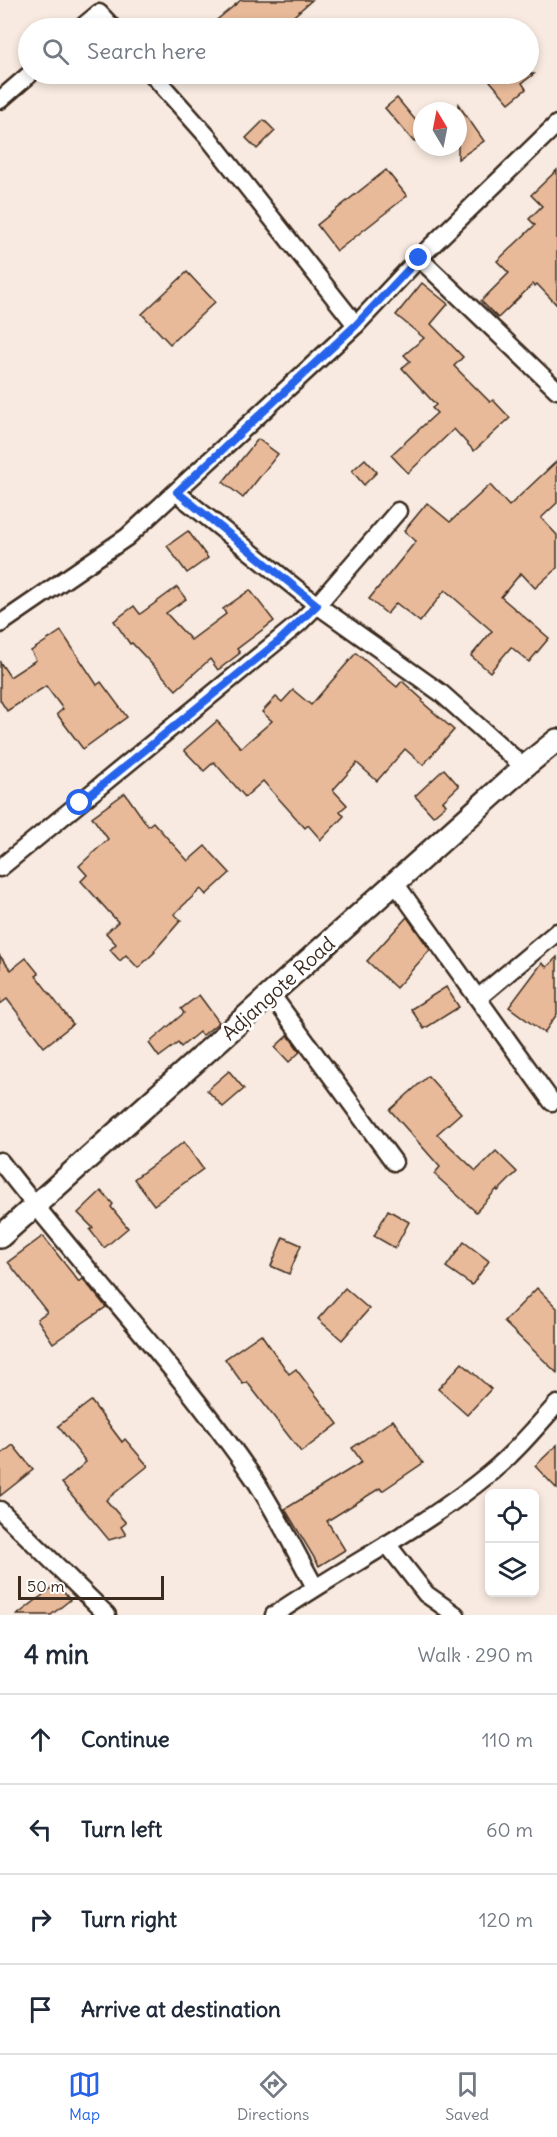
<!DOCTYPE html>
<meta charset="utf-8">
<style>
:root{--surface:#fff;--page:#f2f2f3;--text:#1f2937;--muted:#747a83;--line:#e0e1e3;--accent:#2563eb}
body{margin:0;font-family:Delius,sans-serif;background:var(--page);color:var(--text)}
.controls{position:absolute;right:18px;bottom:18px;display:grid;overflow:hidden;border-radius:9px;box-shadow:0 3px 9px #0003}
.controls button{width:54px;height:54px;display:grid;place-items:center;padding:0;border:0;border-bottom:2px solid var(--line);background:var(--surface);color:var(--text);font:30px sans-serif}
.compass{position:absolute;left:413px;top:102px;width:54px;height:54px;border-radius:50%;background:var(--surface);box-shadow:0 3px 9px #0003;rotate:350deg}
.scale{position:absolute;left:18px;bottom:15px;width:146px;box-sizing:border-box;padding-left:6px;border:3px solid #3b2a1e;border-top:0;font-size:16px;line-height:21px;white-space:nowrap;color:#3b2a1e;-webkit-text-stroke:4px #fff;paint-order:stroke}
.stop{position:absolute;width:18px;height:18px;margin:-14px;border:4px solid #2563eb;border-radius:50%;background:#fff}
.stop.end{background:#2563eb;border-color:#fff;box-shadow:0 2px 6px #0008}
.list{margin:0;padding:0;list-style:none}
h2{display:flex;justify-content:space-between;align-items:center;height:78px;margin:0;padding:0 24px;font-size:26px}
h2 small{font-size:20px;font-weight:400;color:var(--muted)}
.list li{display:grid;grid-template-columns:39px 1fr auto;gap:18px;align-items:center;box-sizing:border-box;height:90px;padding:0 24px;border-top:2px solid var(--line)}
.list b{display:block;font-size:22px;white-space:nowrap}
.list em{font-size:20px;font-style:normal;color:var(--muted)}
.icon{flex:none;width:33px;height:33px;fill:none;stroke:currentColor;stroke-width:2;stroke-linecap:round;stroke-linejoin:round}
.map{position:relative;flex:none;width:557px;height:1615px;overflow:hidden}
.search{position:absolute;background:var(--surface);box-shadow:0 3px 9px #0003;left:18px;right:18px;top:18px;height:66px;display:flex;align-items:center;gap:15px;box-sizing:border-box;padding:0 21px;border-radius:33px;color:var(--muted);font-size:22px}
.sheet{height:438px;background:var(--surface)}
nav{display:flex;justify-content:space-around;align-items:center;box-sizing:border-box;height:84px;border-top:2px solid var(--line);background:var(--surface);font-size:16px;color:var(--muted)}
nav a{display:grid;justify-items:center;gap:3px}
nav .on{color:var(--accent)}
.map>svg:first-child{display:block}
</style>
<div class="map">
<svg width="557" height="1615" viewBox="0 0 557 1615">
<rect width="100%" height="100%" fill="#f8eae0"/>
<filter id="ink" filterUnits="userSpaceOnUse"><feTurbulence type="fractalNoise" baseFrequency=".0167" numOctaves="2"/><feDisplacementMap in="SourceGraphic" scale="12" xChannelSelector="R" yChannelSelector="G"/><feConvolveMatrix kernelMatrix="1 2 1 2 8 2 1 2 1" color-interpolation-filters="sRGB"/></filter>
<g filter="url(#ink)">
<!-- building -->
<g fill="#e9ba99" stroke="#3b2a1e" stroke-width="1.5">
<polygon points="241,0 312,0 280,28 207,28"/>
<polygon points="484,74 534,74 522,83 526,89 509,103"/>
<polygon points="397,98 422,128 422,135 414,142 385,108"/>
<polygon points="458,104 484,141 458,159"/>
<polygon points="264,120 275,131 257,149 246,138"/>
<polygon points="386,170 407,196 337,251 317,225"/>
<polygon points="557,170 557,305 537,284 535,286 533,284 498,318 481,301 509,273 497,261 535,225 529,219 542,206 531,195"/>
<polygon points="187,272 215,302 170,344 142,314"/>
<polygon points="422,283 448,304 431,324 463,357 454,366 490,402 493,400 510,418 474,451 454,429 408,473 391,455 437,413 432,408 436,405 402,368 410,361 404,355 424,338 396,315"/>
<polygon points="258,439 278,454 243,498 223,482"/>
<polygon points="365,459 377,472 364,485 352,471"/>
<polygon points="557,461 557,503 541,518 557,535 557,568 535,588 521,573 501,597 549,638 529,662 511,647 490,672 471,656 492,631 445,590 420,622 396,603 387,614 369,599 416,541 404,531 427,503 450,522 490,485 509,506"/>
<polygon points="188,531 208,558 187,573 167,546"/>
<polygon points="177,587 186,599 166,613 191,640 226,614 223,609 250,590 274,621 237,649 240,653 218,670 210,659 176,690 132,643 130,644 114,621 134,606 140,614"/>
<polygon points="61,631 97,685 101,682 127,717 83,749 57,714 63,709 46,686 7,711 0,700 0,662 10,677 36,660 31,651"/>
<polygon points="356,653 397,687 402,681 423,700 422,702 454,730 423,765 405,749 377,781 357,763 333,790 347,805 340,811 344,816 321,840 308,825 305,828 263,781 245,797 214,762 204,771 184,750 217,721 241,748 272,721 262,712 276,697 282,702 293,690 311,705"/>
<polygon points="444,769 459,786 443,801 446,805 433,816 415,796"/>
<polygon points="125,793 148,826 153,822 188,861 205,846 230,873 206,895 201,889 174,914 181,920 154,951 155,952 138,968 126,955 120,961 110,950 116,944 106,933 118,922 81,881 87,875 79,866 108,839 92,817"/>
<polygon points="407,917 430,950 396,988 367,961"/>
<polygon points="0,956 11,970 26,958 39,974 36,976 73,1024 44,1047 7,999 0,1004"/>
<polygon points="557,957 557,1014 544,1033 509,1007 542,963 547,967"/>
<polygon points="446,987 459,1007 424,1029 411,1009"/>
<polygon points="199,995 219,1022 202,1036 199,1032 181,1047 178,1043 159,1057 149,1043 184,1013 181,1009"/>
<polygon points="288,1035 300,1052 289,1062 275,1047"/>
<polygon points="229,1071 244,1089 223,1107 207,1090"/>
<polygon points="428,1076 461,1113 437,1134 476,1171 496,1151 517,1172 498,1191 497,1189 476,1212 434,1174 440,1167 390,1110"/>
<polygon points="184,1142 203,1169 154,1205 134,1179"/>
<polygon points="101,1191 113,1204 111,1207 128,1228 104,1248 90,1230 93,1228 78,1213"/>
<polygon points="388,1210 409,1222 395,1248 374,1236"/>
<polygon points="43,1236 79,1282 83,1279 106,1307 53,1343 37,1319 47,1312 8,1262"/>
<polygon points="283,1237 301,1245 289,1274 271,1266"/>
<polygon points="464,1242 489,1261 472,1285 446,1267"/>
<polygon points="345,1288 369,1309 342,1340 318,1319"/>
<polygon points="537,1288 557,1308 557,1373 504,1322"/>
<polygon points="261,1334 289,1374 296,1369 338,1424 301,1452 247,1382 243,1384 225,1359"/>
<polygon points="462,1363 491,1389 467,1415 438,1389"/>
<polygon points="91,1401 122,1442 125,1439 148,1466 106,1500 126,1523 121,1527 126,1535 109,1540 62,1483 86,1462 58,1426"/>
<polygon points="393,1420 423,1463 382,1491 380,1488 327,1521 345,1550 319,1566 285,1509 362,1462 352,1448"/>
<polygon points="13,1445 33,1470 0,1496 0,1455"/>
<polygon points="557,1445 557,1489 535,1466"/>
<polygon points="57,1584 70,1600 51,1615 17,1615"/>
</g>
<g fill="none" stroke-linecap="round" stroke-linejoin="round">
<!-- minor casing -->
<g stroke="#3b2a1e" stroke-width="21">
<g id="minor">
<polyline points="81,28 99,13 113,28"/>
<polyline points="152,74 207,136 356,325"/>
<polyline points="0,100 30,74"/>
<polyline points="557,124 419,258 557,390"/>
<polyline points="177,493 317,605 441,693 524,767"/>
<polyline points="0,624 127,537 356,325 419,258"/>
<polyline points="0,868 298,624 317,605 398,511"/>
<polyline points="395,883 552,1102"/>
<polyline points="271,994 394,1162"/>
<polyline points="478,998 557,932"/>
<path d="M0,1161C83,1269 178,1367 255,1480C277,1514 295,1551 315,1587"/>
<polyline points="0,1510 107,1615"/>
<polyline points="387,1544 426,1594 456,1615"/>
<path d="M274,1615C345,1566 424,1528 490,1473C515,1453 536,1427 557,1404"/>
</g>
</g>
<!-- tertiary casing -->
<g stroke="#3b2a1e" stroke-width="26">
<polyline id="tertiary" points="0,1237 524,767 557,740"/>
</g>
<!-- minor -->
<use href="#minor" stroke="#fff" stroke-width="16"/>
<!-- tertiary -->
<use href="#tertiary" stroke="#fff" stroke-width="21"/>
</g>
</g>
<g fill="none" stroke-linecap="round" stroke-linejoin="round" filter="url(#ink)">
<!-- route -->
<polyline stroke="#2563eb" stroke-width="8" points="80,803 280,640 317,605 177,492 356,325 419,258"/>
</g>
<g text-anchor="middle" dominant-baseline="central" stroke-width="6" stroke-linejoin="round" paint-order="stroke">
<!-- street labels -->
<g font-size="20" fill="#3b2a1e" stroke="#fff">
<text transform="translate(278 988) rotate(-42)">Adjangote Road</text>
</g>
</g>
</svg>
<div class="controls">
<button><svg class="icon" aria-label="locate" viewBox="0 0 24 24"><circle cx="12" cy="12" r="6"/><path d="M12 2v4M12 18v4M2 12h4M18 12h4"/></svg></button>
<button><svg class="icon" aria-label="layers" viewBox="0 0 24 24"><path d="M12 4l9 5-9 5-9-5zM3 14l9 5 9-5"/></svg></button>
</div>
<svg class="compass" viewBox="-18 -18 36 36"><path d="M0-13l5 13h-10z" fill="#e53935"/><path d="M0 13l5-13h-10z" fill="#747a83"/></svg>
<div class="scale">50 m</div>
<div class="stop" style="left:80px;top:803px"></div>
<div class="stop end" style="left:419px;top:258px"></div>
<div class="search"><svg class="icon" aria-label="search" viewBox="0 0 24 24"><circle cx="10" cy="10" r="6"/><path d="M15 15l6 6"/></svg>Search here</div>
</div>
<section class="sheet">
<h2>4 min<small>Walk · 290 m</small></h2>
<ul class="list">
<li><svg class="icon" aria-label="ahead" viewBox="0 0 24 24"><path d="M12 20V5M6 11l6-6 6 6"/></svg><div><b>Continue</b></div><em>110 m</em></li>
<li><svg class="icon" aria-label="left" viewBox="0 0 24 24"><path d="M17 20v-9H6M10 6l-5 5 5 5"/></svg><div><b>Turn left</b></div><em>60 m</em></li>
<li><svg class="icon" aria-label="right" viewBox="0 0 24 24"><path d="M7 20v-9h11M14 6l5 5-5 5"/></svg><div><b>Turn right</b></div><em>120 m</em></li>
<li><svg class="icon" aria-label="arrive" viewBox="0 0 24 24"><path d="M6 21V4h12l-3 4 3 4H6"/></svg><div><b>Arrive at destination</b></div></li>
</ul>
</section>
<nav>
<a class="on"><svg class="icon" aria-label="map" viewBox="0 0 24 24"><path d="M3 6l6-2 6 2 6-2v14l-6 2-6-2-6 2zM9 4v14M15 6v14"/></svg>Map</a>
<a><svg class="icon" aria-label="directions" viewBox="0 0 24 24"><path d="M12 3l9 9-9 9-9-9zM9 14v-3h6M13 9l2 2-2 2"/></svg>Directions</a>
<a><svg class="icon" aria-label="saved" viewBox="0 0 24 24"><path d="M7 4h10v16l-5-4-5 4z"/></svg>Saved</a>
</nav>
